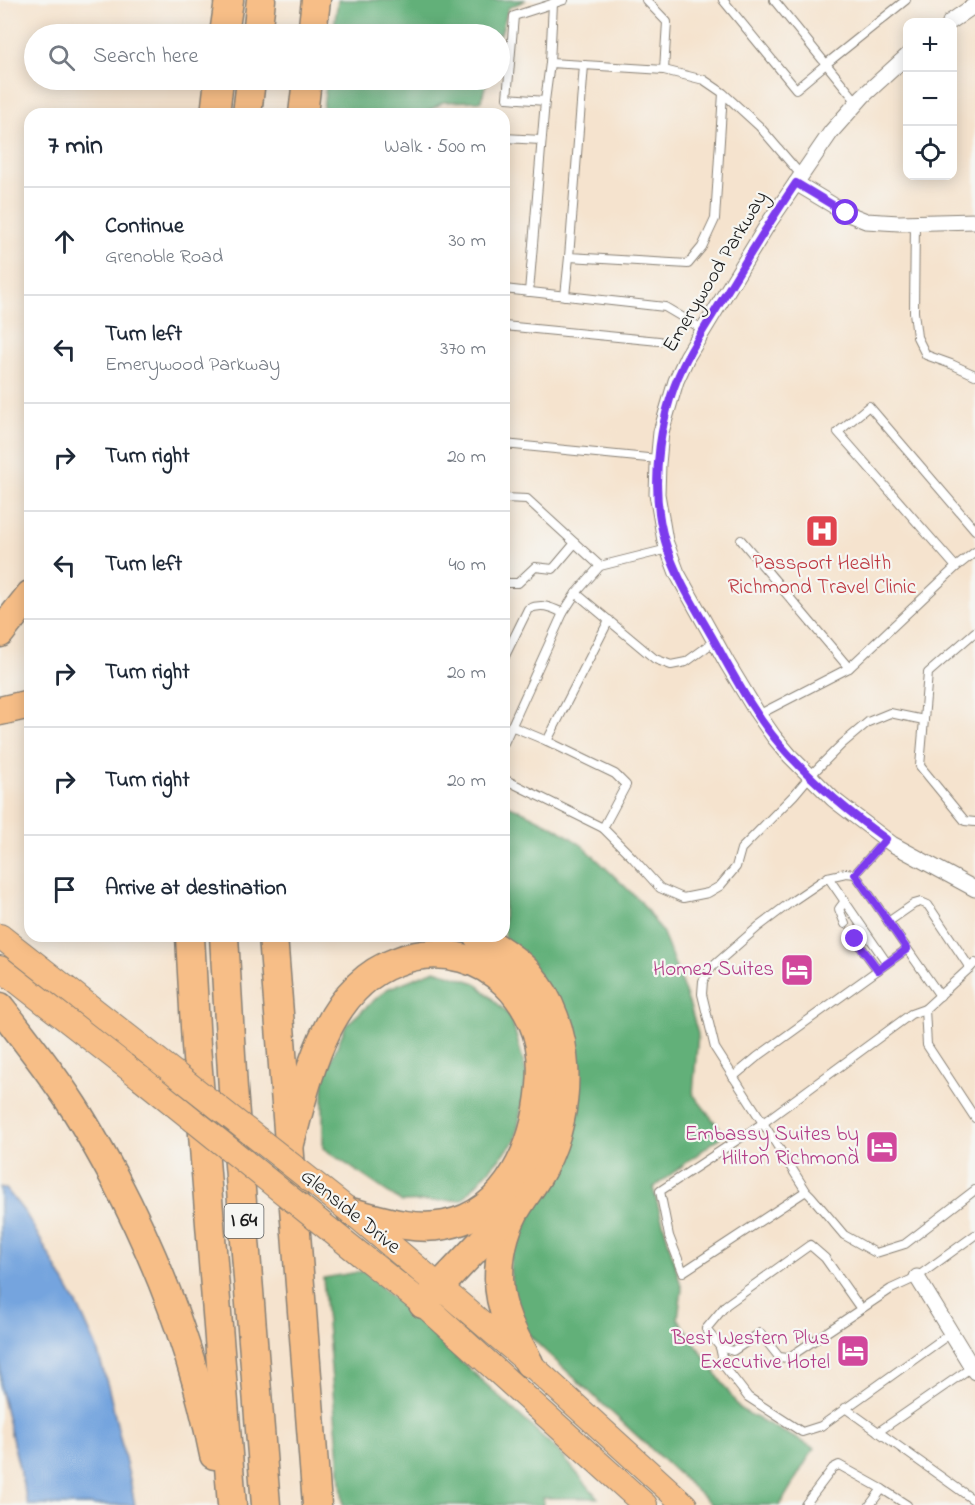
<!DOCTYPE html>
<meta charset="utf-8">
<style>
:root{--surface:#fff;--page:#f6f6f7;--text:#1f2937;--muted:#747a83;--line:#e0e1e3}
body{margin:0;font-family:"Indie Flower",sans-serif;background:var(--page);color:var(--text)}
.controls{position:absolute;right:18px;top:18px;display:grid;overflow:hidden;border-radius:12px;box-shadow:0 3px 15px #0003}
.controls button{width:54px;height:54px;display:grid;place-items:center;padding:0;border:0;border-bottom:2px solid var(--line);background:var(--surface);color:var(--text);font:30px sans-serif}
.stop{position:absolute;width:18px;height:18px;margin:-14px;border:4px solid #7c3aed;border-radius:50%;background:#fff}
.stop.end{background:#7c3aed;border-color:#fff;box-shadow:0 2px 6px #0008}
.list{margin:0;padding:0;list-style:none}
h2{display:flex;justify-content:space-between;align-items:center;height:78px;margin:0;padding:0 24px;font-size:26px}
h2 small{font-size:20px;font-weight:400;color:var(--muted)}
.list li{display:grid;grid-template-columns:39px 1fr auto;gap:18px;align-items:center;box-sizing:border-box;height:108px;padding:0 24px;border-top:2px solid var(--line)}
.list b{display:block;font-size:22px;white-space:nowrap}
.list p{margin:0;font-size:20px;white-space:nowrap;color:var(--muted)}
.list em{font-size:20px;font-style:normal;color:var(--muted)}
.icon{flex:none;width:33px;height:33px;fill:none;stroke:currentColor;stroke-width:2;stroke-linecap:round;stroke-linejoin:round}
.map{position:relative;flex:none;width:975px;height:1505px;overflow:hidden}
.search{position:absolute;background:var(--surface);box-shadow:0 3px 15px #0003;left:24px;top:24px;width:486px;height:66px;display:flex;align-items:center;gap:15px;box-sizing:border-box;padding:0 21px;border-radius:33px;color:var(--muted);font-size:22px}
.panel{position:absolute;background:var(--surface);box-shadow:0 3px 15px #0003;left:24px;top:108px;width:486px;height:834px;border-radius:18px}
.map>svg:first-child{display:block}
</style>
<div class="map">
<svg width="975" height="1505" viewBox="0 0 975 1505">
<rect width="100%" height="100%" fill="#f6f6f2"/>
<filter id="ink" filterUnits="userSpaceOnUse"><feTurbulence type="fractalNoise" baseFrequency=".0167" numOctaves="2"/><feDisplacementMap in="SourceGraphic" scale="12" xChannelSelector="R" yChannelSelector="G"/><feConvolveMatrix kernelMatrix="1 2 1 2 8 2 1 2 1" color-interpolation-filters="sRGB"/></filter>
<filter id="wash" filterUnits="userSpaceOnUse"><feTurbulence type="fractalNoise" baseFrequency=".008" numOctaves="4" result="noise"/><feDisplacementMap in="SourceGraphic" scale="24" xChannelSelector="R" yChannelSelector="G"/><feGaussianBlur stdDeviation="1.35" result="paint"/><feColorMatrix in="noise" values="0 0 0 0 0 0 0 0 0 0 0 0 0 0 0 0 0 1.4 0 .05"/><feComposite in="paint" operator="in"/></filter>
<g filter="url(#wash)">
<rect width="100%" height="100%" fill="#f5e3ce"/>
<!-- forest -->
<g fill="#62b079" stroke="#3f664a" stroke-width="1.5">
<polygon points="338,0 526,0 508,8 500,37 500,34 333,34"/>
<polygon points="327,80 487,80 481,101 443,102 424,114 322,114"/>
<polygon points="504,804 520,810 556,828 583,846 641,902 663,933 690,1006 698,1034 693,1094 724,1134 653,1188 682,1289 678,1318 740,1409 814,1448 780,1505 712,1505 544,1350 525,1331 514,1306 510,1269 512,1243 567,1117 504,936"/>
<polygon points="435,970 476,983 511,1017 527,1075 516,1140 462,1200 402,1202 323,1148 323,1080 346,1025 387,989"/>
<polygon points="364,1271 559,1452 598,1498 543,1498 543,1505 343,1505 323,1278"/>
</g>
<!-- water -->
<polygon fill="#75a4de" stroke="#48607d" stroke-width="1.5" points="0,1187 6,1189 26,1214 79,1308 96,1346 109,1390 130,1480 135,1505 28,1505 0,1388"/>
</g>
<g filter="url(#ink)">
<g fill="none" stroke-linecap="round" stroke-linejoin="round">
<!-- service casing -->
<g stroke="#888075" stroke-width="10">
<g id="service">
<polyline points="646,0 667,22 664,70"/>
<polyline points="723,0 796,89 826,64 774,0"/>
<polyline points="550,63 553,3"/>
<polyline points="723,93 704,80 664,70 584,65 569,257 688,264 702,247 715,219 723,93 759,126 801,175"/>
<polyline points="545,101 550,63 584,65"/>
<polyline points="857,102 826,64 906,0"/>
<polyline points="504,138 541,140"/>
<polyline points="915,222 914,312 917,337 926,355 951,364 975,375"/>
<polyline points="504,289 665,307 704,330"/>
<polyline points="529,292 545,101 507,98 514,16 564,0"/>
<polyline points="565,296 569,257"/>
<polyline points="504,326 659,341"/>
<polyline points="504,444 658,459"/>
<polyline points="504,498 527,499 600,566 668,549"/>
<polyline points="741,540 849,668"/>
<polyline points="600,566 576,593 655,659 671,665 686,662 715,641"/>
<polyline points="956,567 838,432 869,406 975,530"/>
<polyline points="504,580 507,583 518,583 535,567 553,569 575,543"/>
<polyline points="975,632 928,673 920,766 965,821 975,822"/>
<path d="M504,658L528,609C542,603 550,607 563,613L576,593"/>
<polyline points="758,715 849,668 956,567 975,552"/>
<polyline points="511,726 547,741 609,620"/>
<polyline points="547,741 615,774 626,785 603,828"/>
<polyline points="504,743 563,613"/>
<polyline points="504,779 603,828 632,857 660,888 683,898 708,893 720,886 736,867 741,849 794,795 810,776 842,744 868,722 890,713 924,720"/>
<polyline points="886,839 855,874 846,873 828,877 791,902 758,927 711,968 703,981 702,994 715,1048 763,1123 911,1014 925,1009"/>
<polyline points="855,874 940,996"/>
<polyline points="828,877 887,963"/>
<polyline points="845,901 839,909 845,924"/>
<polyline points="888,922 914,904 921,902 928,905 970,968"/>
<polyline points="855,939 878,970"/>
<polyline points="975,963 925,1009 927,1045 975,1118"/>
<polyline points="733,1077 757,1057 907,949"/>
<polyline points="806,1191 683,1272 669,1236 660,1191 763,1123 806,1191 811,1196 844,1235 876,1253 905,1244 975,1190"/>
<polyline points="861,1309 825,1258 810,1245 726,1305 706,1329 720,1347 733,1351 760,1333 779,1357 788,1358 891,1289 917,1277 975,1235"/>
<polyline points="720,1347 724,1366 748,1397 802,1432 821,1426 951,1333"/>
<polyline points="845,1408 975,1501"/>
<polyline points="878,1432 972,1367"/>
<polyline points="805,1505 833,1468 839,1465 882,1489 907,1505"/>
<polyline points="870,1505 882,1489"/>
</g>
</g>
<!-- minor casing -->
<g stroke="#888075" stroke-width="17">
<g id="minor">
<polyline points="950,22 975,5"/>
<polyline points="908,55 863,96 831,132 768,224 687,357 676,381 661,432 658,464 657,494 665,541 677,573 727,663 756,711 774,737 790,756 833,799 855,816 892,844 975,889"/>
<polyline points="796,183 846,213 866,221 899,223 975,221"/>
<polyline points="917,1277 975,1372"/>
</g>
</g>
<!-- primary casing -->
<g stroke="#888075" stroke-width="26">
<g id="primary">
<polyline points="0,936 139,1045"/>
<polyline points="0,968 141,1078"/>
<polyline points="353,1213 529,1363 685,1505"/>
<polyline points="361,1255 423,1304 645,1505"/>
</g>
</g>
<!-- motorway casing -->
<g stroke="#888075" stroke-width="31">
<g id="motorway">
<polyline points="224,34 229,0"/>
<polyline points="257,34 261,0"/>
<polyline points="312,34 316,0"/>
<polyline points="215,114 219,80"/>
<polyline points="247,114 251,80"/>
<polyline points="303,114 307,80"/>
<polyline points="0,633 30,595"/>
<polyline points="0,711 30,704"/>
<polyline points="190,936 196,1045 232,1505"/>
<polyline points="224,936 233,1089 266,1505"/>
<polyline points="273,936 317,1505"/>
<path d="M478,936C495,947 515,958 529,974C573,1024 574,1109 543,1167C535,1183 523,1197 514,1213C504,1232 499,1257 499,1279C499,1310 514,1336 529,1363"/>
<path d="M0,1007C25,1039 51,1072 73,1106C88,1129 101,1153 114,1177C160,1265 195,1358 214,1455"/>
<path d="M289,1147C307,1082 324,988 396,962C418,953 439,952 462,958C495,967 520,993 533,1023C542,1043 543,1065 541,1086C536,1144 509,1213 445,1225C413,1231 382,1220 351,1212"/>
<polyline points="423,1304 511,1211"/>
</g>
</g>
<!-- service -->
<use href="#service" stroke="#fff" stroke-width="8"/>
<!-- minor -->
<use href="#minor" stroke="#fff" stroke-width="15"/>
<!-- primary -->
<use href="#primary" stroke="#f7be87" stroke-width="24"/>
<!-- motorway -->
<use href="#motorway" stroke="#f7be87" stroke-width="28"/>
<!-- primary-bridge casing -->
<g stroke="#888075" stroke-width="26" stroke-linecap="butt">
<g id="primary-bridge">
<polyline points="139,1045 351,1212"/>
<polyline points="141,1078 361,1255"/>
</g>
</g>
<!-- primary-bridge -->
<use href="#primary-bridge" stroke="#f7be87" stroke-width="24"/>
</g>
</g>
<g fill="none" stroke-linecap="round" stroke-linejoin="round" filter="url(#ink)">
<!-- route -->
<path stroke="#7c3aed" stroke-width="8" d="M846,213L796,183C772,218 750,254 728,290C715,312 700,334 688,356C660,408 648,484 665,541C675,577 697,610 715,642C737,682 759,723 790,756C819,787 851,814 886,839L855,874L907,949L878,970L855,939"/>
</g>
<!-- icons -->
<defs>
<g id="hospital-square" transform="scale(1.725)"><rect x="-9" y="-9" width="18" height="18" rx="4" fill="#e0444e" stroke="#f6f6f2"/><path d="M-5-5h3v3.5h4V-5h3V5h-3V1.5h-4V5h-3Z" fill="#fff"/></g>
<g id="hotel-square" transform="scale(1.725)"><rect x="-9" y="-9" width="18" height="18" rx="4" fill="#d1479c" stroke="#f6f6f2"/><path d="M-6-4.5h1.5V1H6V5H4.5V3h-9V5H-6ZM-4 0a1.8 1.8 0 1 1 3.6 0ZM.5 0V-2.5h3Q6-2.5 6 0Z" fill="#fff"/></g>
</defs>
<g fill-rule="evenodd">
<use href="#hospital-square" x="822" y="531"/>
<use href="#hotel-square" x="797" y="970"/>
<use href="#hotel-square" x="882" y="1147"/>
<use href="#hotel-square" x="853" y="1351"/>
</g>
<g text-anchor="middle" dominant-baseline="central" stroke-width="4.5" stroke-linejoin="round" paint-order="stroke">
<!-- shield labels -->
<rect fill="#f6f6f2" stroke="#5d5d5c" stroke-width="1.5" x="224.5" y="1204" width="39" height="34" rx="4.5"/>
<g font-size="20" font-weight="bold" fill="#1c1c1c">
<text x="244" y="1221">I 64</text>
</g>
<!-- street labels -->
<g font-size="21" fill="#1c1c1c" stroke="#f6f6f2">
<text transform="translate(716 272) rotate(-59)">Emerywood Parkway</text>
<text transform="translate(350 1212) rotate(39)">Glenside Drive</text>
</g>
<!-- health labels -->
<g font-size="21" fill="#be3a42" stroke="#f6f6f2">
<text x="822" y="564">Passport Health<tspan x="822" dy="24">Richmond Travel Clinic</tspan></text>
</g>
<!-- hotel labels -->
<g font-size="21" fill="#b23c85" stroke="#f6f6f2" text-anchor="end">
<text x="774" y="970">Home2 Suites</text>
<text x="859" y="1135">Embassy Suites by<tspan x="859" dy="24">Hilton Richmond</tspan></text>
<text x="830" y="1339">Best Western Plus<tspan x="830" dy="24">Executive Hotel</tspan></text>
</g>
</g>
</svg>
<div class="controls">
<button>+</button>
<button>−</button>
<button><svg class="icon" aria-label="locate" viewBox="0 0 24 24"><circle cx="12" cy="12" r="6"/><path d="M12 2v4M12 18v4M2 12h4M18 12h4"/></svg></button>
</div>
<div class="stop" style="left:846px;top:213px"></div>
<div class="stop end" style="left:855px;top:939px"></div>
<div class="search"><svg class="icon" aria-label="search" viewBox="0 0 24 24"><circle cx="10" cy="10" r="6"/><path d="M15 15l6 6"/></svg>Search here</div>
<section class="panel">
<h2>7 min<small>Walk · 500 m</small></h2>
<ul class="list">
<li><svg class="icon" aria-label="ahead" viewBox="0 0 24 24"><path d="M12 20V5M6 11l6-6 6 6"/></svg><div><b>Continue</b><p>Grenoble Road</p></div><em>30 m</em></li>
<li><svg class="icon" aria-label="left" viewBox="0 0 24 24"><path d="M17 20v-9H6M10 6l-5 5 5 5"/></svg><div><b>Turn left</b><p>Emerywood Parkway</p></div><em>370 m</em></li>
<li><svg class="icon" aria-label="right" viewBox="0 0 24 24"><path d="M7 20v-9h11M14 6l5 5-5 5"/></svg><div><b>Turn right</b></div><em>20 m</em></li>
<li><svg class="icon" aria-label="left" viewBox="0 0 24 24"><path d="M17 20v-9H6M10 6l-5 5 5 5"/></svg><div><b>Turn left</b></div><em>40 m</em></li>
<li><svg class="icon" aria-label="right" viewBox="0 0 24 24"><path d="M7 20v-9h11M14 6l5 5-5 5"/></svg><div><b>Turn right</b></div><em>20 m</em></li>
<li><svg class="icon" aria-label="right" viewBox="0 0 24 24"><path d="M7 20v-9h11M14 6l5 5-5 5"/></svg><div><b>Turn right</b></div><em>20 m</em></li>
<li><svg class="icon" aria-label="arrive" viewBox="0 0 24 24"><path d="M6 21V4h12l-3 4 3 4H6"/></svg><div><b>Arrive at destination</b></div></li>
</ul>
</section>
</div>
